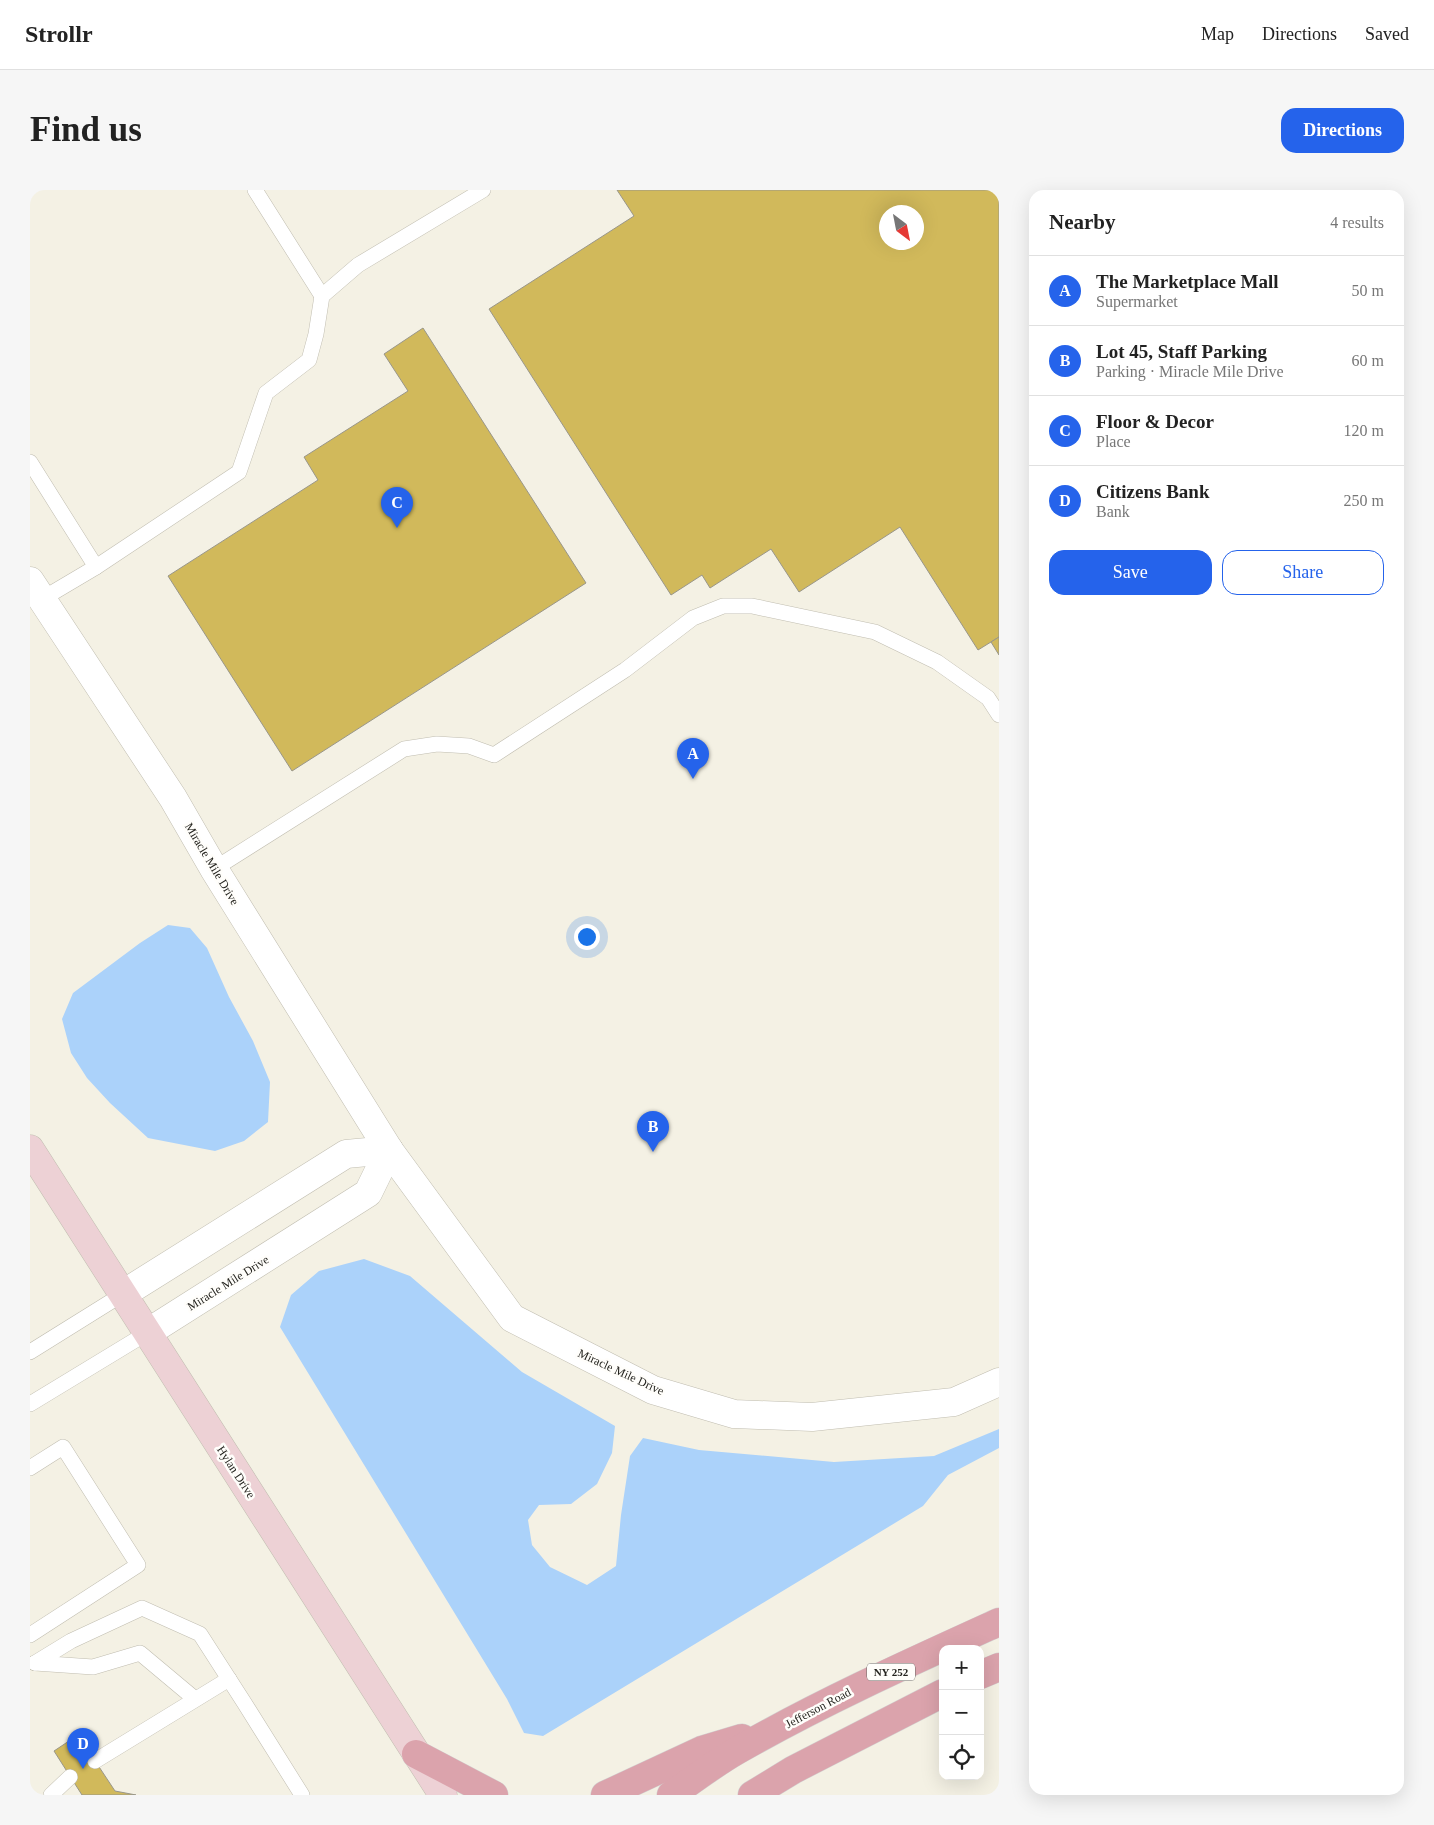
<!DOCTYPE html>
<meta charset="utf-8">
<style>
:root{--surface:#fff;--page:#f6f6f6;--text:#222;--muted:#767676;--line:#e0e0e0;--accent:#2563eb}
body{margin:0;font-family:Georgia,serif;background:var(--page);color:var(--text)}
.controls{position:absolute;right:15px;bottom:15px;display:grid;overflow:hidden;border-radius:10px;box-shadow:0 5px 20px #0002}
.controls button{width:45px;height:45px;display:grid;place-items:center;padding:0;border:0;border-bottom:1px solid var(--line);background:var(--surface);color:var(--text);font:25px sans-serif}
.compass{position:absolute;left:849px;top:15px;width:45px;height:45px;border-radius:50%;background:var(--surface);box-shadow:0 5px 20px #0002;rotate:148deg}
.you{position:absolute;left:556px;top:746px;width:18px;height:18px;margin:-12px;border:4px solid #fff;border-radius:50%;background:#1a73e8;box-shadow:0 0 0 8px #1a73e833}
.badge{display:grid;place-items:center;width:32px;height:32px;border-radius:50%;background:var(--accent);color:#fff;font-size:16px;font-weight:700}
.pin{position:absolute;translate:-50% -41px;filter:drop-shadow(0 1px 2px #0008)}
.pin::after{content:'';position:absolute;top:26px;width:18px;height:15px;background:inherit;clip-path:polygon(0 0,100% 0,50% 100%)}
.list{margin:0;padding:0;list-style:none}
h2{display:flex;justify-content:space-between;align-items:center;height:65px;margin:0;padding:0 20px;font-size:21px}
h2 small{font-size:16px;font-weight:400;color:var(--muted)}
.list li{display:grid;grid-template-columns:32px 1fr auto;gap:15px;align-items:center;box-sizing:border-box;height:70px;padding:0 20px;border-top:1px solid var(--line)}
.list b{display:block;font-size:19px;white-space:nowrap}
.list p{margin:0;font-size:16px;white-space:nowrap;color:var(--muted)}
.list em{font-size:16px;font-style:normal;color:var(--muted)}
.actions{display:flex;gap:10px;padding:15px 20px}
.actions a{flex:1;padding:11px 0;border:1px solid var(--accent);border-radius:15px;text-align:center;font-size:18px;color:var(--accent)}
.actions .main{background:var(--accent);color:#fff}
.icon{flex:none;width:28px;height:28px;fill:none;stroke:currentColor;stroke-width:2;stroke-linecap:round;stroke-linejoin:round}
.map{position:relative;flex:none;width:969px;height:1605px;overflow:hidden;border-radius:15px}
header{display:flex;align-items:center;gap:30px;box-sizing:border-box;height:70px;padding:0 25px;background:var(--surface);border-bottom:1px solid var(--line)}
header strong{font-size:24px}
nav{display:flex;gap:28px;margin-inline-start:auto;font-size:18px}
.intro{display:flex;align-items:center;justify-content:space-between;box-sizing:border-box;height:120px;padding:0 30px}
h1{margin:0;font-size:35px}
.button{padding:12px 22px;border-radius:15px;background:var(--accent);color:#fff;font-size:18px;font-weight:700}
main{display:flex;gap:30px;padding:0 30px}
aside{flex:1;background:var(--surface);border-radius:15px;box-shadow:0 5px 20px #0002}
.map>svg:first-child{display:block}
</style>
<header>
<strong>Strollr</strong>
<nav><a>Map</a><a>Directions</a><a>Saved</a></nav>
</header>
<div class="intro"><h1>Find us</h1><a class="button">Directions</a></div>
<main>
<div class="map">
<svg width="969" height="1605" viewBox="0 0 969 1605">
<rect width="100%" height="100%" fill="#f4f1e4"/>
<!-- water -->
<g fill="#abd2fa">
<polygon points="138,735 160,738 177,758 199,807 223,851 240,892 238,932 214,951 185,961 118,948 80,913 57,888 41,863 32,829 43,803 110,753"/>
<polygon points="334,1069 380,1086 492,1182 585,1236 582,1263 567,1294 541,1314 509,1315 498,1330 502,1355 520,1377 557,1395 586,1376 591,1325 600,1266 613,1248 669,1260 804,1272 904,1266 969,1239 969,1258 918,1285 893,1316 513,1546 494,1543 477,1509 250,1137 261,1105 289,1081"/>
</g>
<!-- building -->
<g fill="#d1b95b" stroke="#99968a" fill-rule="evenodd">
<path d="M587,0H969V447L948,460L870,337L769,402L741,359L680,398L672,385L641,405L459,119L604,26ZM856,22H886V52H856Z"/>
<polygon points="393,138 556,393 262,581 138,386 288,290 274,267 378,201 354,164"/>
<polygon points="969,447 969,465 961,452"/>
<polygon points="48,1545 85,1601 106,1605 52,1605 24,1561"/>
</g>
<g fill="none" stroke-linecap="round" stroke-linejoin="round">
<!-- lane casing -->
<g stroke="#c0bdb0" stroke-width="16">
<g id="lane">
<polyline points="225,0 292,106"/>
<polyline points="0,272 66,377"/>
<polyline points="12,409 66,377 209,282 236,203 279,170 286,144 292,106 328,75 453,0"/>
<polyline points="184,679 374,559 407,554 439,556 464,565 595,480 663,428 693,416 722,416 845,442 907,472 958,508 969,525"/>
<polyline points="0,1162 93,1104"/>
<polyline points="0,1214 117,1143"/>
<polyline points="0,1278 33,1257 108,1375 0,1445"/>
<polyline points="5,1473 41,1451 112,1418 170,1444 215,1514 272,1605"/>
<polyline points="5,1473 63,1477 110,1463 165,1509"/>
<polyline points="65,1571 199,1489"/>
<polyline points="21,1605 40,1587"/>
</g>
</g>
<!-- street casing -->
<g stroke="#c0bdb0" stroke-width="29">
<g id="street">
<polyline points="0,391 143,608 184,679 359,960 482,1128 623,1200 704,1224 782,1227 924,1212 969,1192"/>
<polyline points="93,1104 316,964 359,960"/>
<polyline points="117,1143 338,1003 359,960"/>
</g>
</g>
<!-- secondary casing -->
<g stroke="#c0bdb0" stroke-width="29">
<polyline id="secondary" points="0,959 413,1605"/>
</g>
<!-- primary casing -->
<g stroke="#d3d3d2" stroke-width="29">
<g id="primary">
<polyline points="950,1485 969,1477"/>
<polyline points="386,1564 464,1605"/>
<polyline points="575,1605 672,1560 712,1548"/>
<path d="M641,1605C663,1590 685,1573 708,1560C792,1512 881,1472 969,1432"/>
<polyline points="722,1605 763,1580 913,1503"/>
</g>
</g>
<!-- lane -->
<use href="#lane" stroke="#fff" stroke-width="15"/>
<!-- street -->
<use href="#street" stroke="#fff" stroke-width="28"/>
<!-- secondary -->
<use href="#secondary" stroke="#edd1d5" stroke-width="28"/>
<!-- primary -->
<use href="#primary" stroke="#dba3ac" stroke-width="28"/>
</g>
<g text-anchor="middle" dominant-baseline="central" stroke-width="5" stroke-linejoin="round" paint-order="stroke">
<!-- shield labels -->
<rect fill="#fffefb" stroke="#666561" stroke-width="1" x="837" y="1473.5" width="48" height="17" rx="4"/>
<g font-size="11" font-weight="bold" fill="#25241f">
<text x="861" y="1482">NY 252</text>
</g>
<!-- street labels -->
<g font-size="12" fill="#25241f" stroke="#fffefb">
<text transform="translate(182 674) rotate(59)">Miracle Mile Drive</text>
<text transform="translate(198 1093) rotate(-32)">Miracle Mile Drive</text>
<text transform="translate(591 1182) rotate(25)">Miracle Mile Drive</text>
<text transform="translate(206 1282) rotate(57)">Hylan Drive</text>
<text transform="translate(788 1518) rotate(-28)">Jefferson Road</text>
</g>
</g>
</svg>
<div class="controls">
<button>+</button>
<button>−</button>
<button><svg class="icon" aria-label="locate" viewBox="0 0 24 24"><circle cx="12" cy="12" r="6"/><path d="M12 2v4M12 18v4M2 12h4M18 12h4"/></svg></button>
</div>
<svg class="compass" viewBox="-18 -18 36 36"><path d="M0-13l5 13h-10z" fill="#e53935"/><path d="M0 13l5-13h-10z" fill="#767676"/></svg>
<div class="you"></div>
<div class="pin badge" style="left:663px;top:589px">A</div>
<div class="pin badge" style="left:623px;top:962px">B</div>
<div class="pin badge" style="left:367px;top:338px">C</div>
<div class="pin badge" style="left:53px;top:1579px">D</div>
</div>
<aside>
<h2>Nearby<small>4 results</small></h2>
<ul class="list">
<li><span class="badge">A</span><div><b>The Marketplace Mall</b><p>Supermarket</p></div><em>50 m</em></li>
<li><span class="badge">B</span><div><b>Lot 45, Staff Parking</b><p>Parking · Miracle Mile Drive</p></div><em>60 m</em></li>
<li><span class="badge">C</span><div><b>Floor &amp; Decor</b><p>Place</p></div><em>120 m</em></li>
<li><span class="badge">D</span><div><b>Citizens Bank</b><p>Bank</p></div><em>250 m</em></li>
</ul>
<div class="actions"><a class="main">Save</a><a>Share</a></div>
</aside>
</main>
